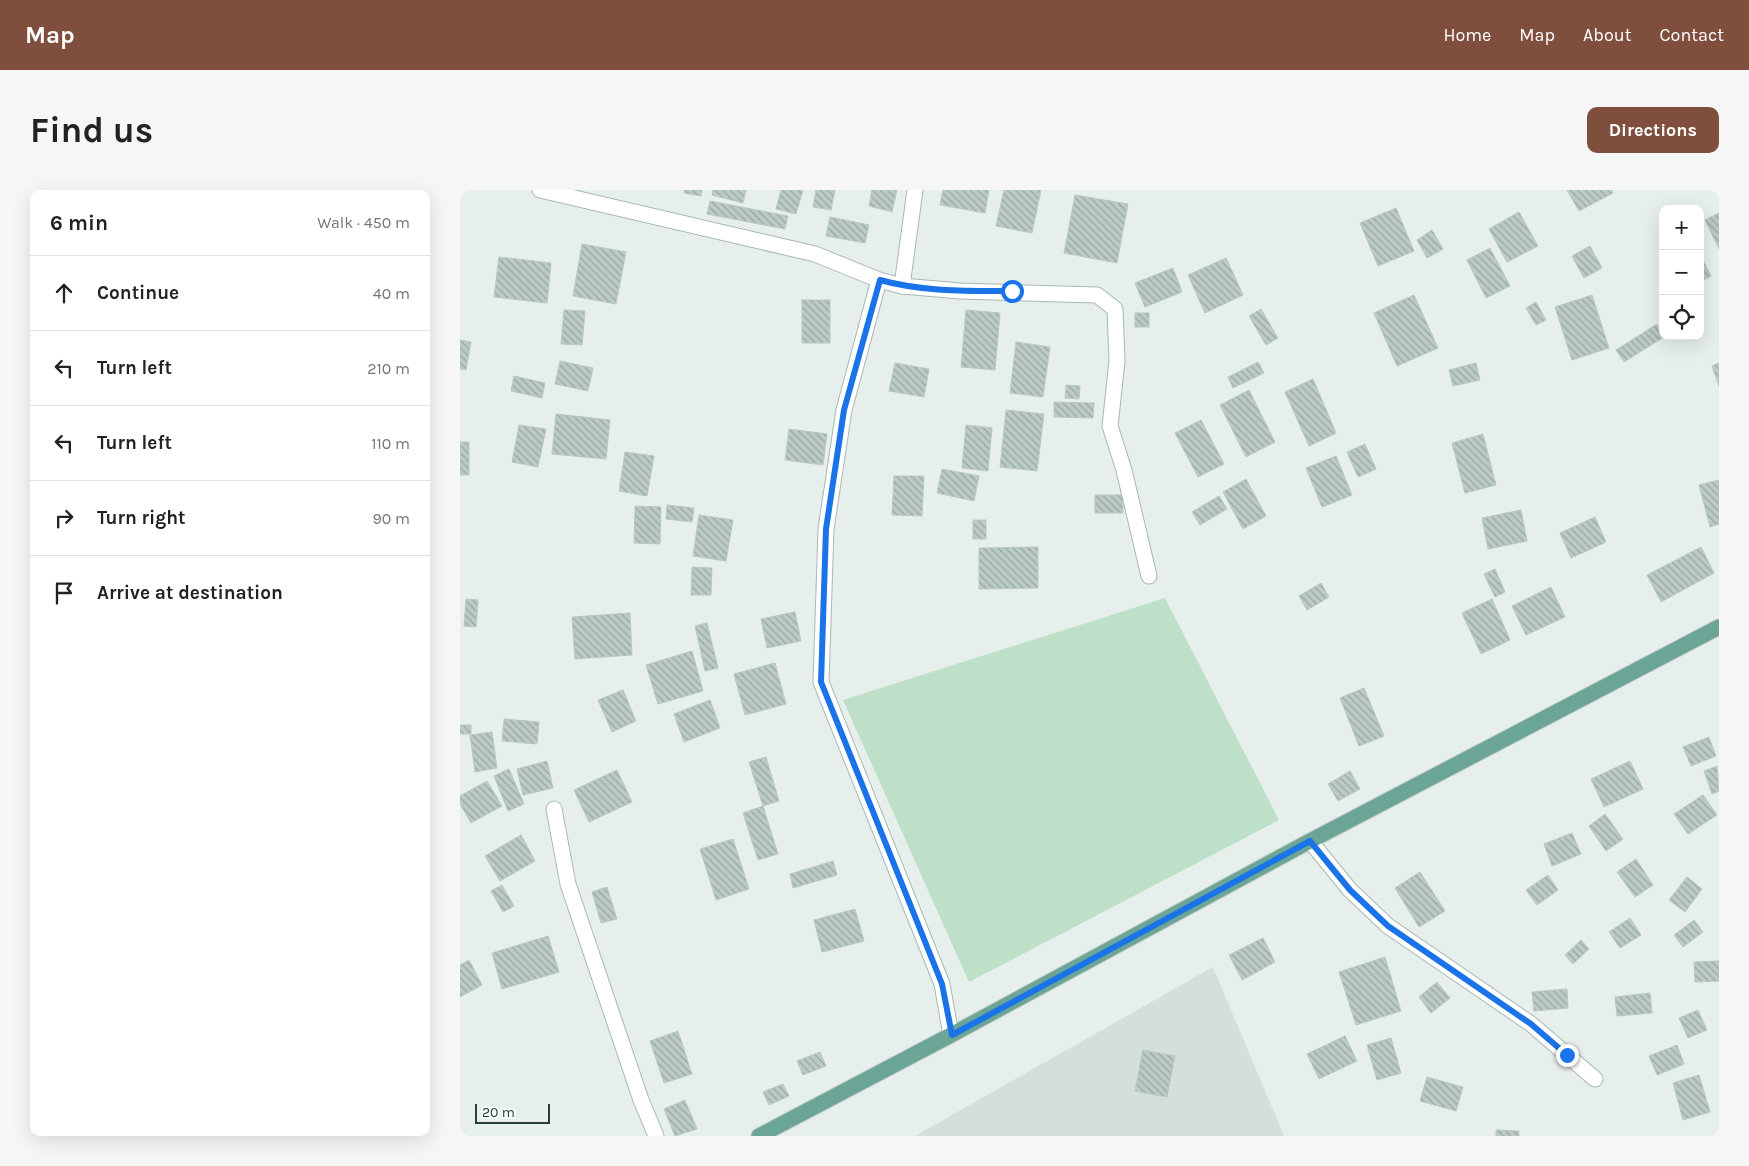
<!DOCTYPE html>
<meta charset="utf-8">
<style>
:root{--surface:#fff;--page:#f6f6f6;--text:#222;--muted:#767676;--line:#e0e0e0;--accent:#804e3d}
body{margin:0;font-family:Karla,sans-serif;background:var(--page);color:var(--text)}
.controls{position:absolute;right:15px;top:15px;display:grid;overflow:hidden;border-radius:10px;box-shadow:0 5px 20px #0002}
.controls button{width:45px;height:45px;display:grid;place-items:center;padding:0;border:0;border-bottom:1px solid var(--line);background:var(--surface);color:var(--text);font:25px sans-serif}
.scale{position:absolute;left:15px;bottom:12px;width:75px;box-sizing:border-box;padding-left:5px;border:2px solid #24423a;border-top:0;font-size:14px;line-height:18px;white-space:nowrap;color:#24423a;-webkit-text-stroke:4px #f7fbf9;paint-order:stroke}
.stop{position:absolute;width:15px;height:15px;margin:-11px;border:4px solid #1a73e8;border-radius:50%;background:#fff}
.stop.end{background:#1a73e8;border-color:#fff;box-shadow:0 1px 5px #0008}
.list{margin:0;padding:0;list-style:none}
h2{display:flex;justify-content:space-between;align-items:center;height:65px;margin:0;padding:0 20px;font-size:21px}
h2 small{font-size:16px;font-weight:400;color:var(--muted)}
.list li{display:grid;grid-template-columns:32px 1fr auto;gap:15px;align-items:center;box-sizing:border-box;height:75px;padding:0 20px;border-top:1px solid var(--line)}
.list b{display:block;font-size:19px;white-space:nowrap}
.list em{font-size:16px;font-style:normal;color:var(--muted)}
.icon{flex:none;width:28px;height:28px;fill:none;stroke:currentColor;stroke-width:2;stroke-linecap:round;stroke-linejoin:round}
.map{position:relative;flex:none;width:1259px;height:946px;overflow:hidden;border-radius:10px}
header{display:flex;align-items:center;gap:30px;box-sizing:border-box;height:70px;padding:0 25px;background:var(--accent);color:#fff}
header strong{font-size:24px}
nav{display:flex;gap:28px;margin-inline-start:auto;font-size:18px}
.intro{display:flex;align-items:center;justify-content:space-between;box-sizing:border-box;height:120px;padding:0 30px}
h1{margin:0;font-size:35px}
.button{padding:12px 22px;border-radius:10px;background:var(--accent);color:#fff;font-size:18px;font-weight:700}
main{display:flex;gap:30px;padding:0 30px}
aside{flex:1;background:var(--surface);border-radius:10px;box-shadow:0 5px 20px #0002}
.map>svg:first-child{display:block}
</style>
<header>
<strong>Map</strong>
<nav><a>Home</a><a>Map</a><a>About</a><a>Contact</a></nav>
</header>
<div class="intro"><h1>Find us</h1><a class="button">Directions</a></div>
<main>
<aside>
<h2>6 min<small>Walk · 450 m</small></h2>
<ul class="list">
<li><svg class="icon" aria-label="ahead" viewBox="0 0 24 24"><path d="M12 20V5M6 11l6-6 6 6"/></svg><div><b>Continue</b></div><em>40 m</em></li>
<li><svg class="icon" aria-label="left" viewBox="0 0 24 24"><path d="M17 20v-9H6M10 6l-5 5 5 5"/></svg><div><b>Turn left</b></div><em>210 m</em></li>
<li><svg class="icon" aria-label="left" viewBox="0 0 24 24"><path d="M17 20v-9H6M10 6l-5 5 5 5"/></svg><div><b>Turn left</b></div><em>110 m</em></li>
<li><svg class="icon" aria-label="right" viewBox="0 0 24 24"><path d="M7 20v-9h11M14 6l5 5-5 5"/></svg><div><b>Turn right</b></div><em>90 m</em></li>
<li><svg class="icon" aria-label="arrive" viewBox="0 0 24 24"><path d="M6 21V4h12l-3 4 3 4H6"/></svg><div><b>Arrive at destination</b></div></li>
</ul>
</aside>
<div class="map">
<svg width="1259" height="946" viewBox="0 0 1259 946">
<defs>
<pattern id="building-back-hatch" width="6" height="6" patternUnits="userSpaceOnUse" patternTransform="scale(1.25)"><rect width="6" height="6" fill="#bbcac4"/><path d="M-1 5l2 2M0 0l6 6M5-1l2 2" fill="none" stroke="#98a6a0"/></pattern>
</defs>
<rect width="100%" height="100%" fill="#e6efeb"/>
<!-- built -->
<polygon fill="#d4dfda" points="753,777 824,946 455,946"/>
<!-- pitch -->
<polygon fill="#bfe0c8" points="705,408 819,630 509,792 383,510"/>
<!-- building -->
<g fill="url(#building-back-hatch)" stroke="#b8c9c2">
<polygon points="224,0 242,0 241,6 224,3"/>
<polygon points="253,0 286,0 283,13 252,5"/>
<polygon points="321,0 343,0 336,24 316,19"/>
<polygon points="356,0 375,0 371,20 353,17"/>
<polygon points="412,0 437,0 432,22 409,16"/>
<polygon points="483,0 529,0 525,23 480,15"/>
<polygon points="544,0 581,0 572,43 536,36"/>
<polygon points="1107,0 1152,0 1153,3 1119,21"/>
<polygon points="615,5 668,14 657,73 604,63"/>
<polygon points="250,11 328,26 325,39 247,24"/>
<polygon points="936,18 954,61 918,76 900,33"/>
<polygon points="1059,22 1078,56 1047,72 1029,39"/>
<polygon points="1259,23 1259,59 1245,30"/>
<polygon points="370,27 409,35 405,53 366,46"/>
<polygon points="972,40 983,59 967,68 957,50"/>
<polygon points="122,54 166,62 156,114 113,106"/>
<polygon points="1130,56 1142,78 1124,88 1112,66"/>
<polygon points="1030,58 1050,96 1026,108 1007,70"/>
<polygon points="1240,64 1251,86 1240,92"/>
<polygon points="39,67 91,73 87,113 34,107"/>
<polygon points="766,68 783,105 745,123 728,85"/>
<polygon points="713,78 722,102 685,117 675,93"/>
<polygon points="954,105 978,158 937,176 914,123"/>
<polygon points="1132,105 1149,158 1112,170 1095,117"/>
<rect x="342" y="110" width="28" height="43"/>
<polygon points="1076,112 1086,130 1076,135 1066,118"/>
<polygon points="801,119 818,148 806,155 789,126"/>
<polygon points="104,120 125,121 122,155 101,154"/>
<polygon points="506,120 540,123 535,180 501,177"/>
<rect x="675" y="123" width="14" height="14"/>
<polygon points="1197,134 1204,147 1164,172 1156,160"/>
<polygon points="0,150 11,152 6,180 0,179"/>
<polygon points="556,152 590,157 583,207 550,203"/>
<polygon points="100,171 133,178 128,201 95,194"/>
<polygon points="798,172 804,183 773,198 768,187"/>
<polygon points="435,173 469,179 464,207 429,201"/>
<polygon points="1016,173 1020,190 993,196 989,180"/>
<polygon points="1259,173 1259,196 1252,176"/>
<polygon points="54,186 85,193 82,208 51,201"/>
<polygon points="853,189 876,243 849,256 825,202"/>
<polygon points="606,195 620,196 619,209 605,208"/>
<polygon points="789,200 815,252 786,267 760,215"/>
<polygon points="594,212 634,213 633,228 594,227"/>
<polygon points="546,220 584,224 577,281 540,277"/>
<polygon points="96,224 150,230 146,269 92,264"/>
<polygon points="741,230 764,274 738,287 715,243"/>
<polygon points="59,235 86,239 78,277 52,272"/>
<polygon points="506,235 532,238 528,281 502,278"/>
<polygon points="329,239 367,244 363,275 325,270"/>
<polygon points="1023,244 1036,295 1005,303 992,253"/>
<rect x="0" y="252" width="9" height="33"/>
<polygon points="905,254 916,279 898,287 887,262"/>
<polygon points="165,262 194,266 187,306 159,301"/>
<polygon points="876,266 892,305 862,317 846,278"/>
<polygon points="482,279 519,286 514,311 477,303"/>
<polygon points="434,286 464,286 462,326 432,325"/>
<polygon points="786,289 806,326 783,339 763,302"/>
<polygon points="1259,290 1259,334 1250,337 1239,295"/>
<rect x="635" y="305" width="28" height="18"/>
<polygon points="759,306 767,319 740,335 732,322"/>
<polygon points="207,315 234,318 232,332 206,329"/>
<polygon points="175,316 201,317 200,354 174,353"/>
<polygon points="1061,320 1067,351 1028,359 1022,328"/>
<polygon points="239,325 273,330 266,371 233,366"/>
<polygon points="1135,327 1146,352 1111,368 1100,343"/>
<rect x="513" y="330" width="13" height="19"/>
<polygon points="578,357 578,398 519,399 519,358"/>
<polygon points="1241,357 1254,383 1201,412 1187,385"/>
<polygon points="232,377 252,378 251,405 231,405"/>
<polygon points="1035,379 1045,402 1035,407 1024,384"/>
<polygon points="861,393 869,407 847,420 839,406"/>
<polygon points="1091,397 1105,427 1066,445 1052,416"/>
<polygon points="6,409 18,410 16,437 4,436"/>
<polygon points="1032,409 1050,450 1021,464 1002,423"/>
<polygon points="335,422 341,451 307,458 301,429"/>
<polygon points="170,423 172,465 115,469 112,427"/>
<polygon points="247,433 258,478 245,481 235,436"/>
<polygon points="232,461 243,501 198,514 186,475"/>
<polygon points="315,473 326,514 285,525 274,484"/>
<polygon points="904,498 924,546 899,556 880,508"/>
<polygon points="163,500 176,531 152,542 138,510"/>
<polygon points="250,510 260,538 224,552 214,524"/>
<polygon points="44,529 79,532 77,554 42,551"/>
<rect x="0" y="535" width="11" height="9"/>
<polygon points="32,542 37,578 15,582 10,545"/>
<polygon points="1249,547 1256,566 1231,576 1223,557"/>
<polygon points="306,567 319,611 303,616 289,572"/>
<polygon points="87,571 93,598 63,605 57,579"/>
<polygon points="1170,571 1183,599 1144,617 1131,589"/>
<polygon points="1257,576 1259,601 1252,604 1244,581"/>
<polygon points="49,579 64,614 48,621 34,586"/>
<polygon points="157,580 172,612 129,632 114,600"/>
<polygon points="890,581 900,599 878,611 868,594"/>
<polygon points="27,591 42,616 11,633 0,614 0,606"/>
<polygon points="1243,605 1257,625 1228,644 1214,624"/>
<polygon points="303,616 318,664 298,670 283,623"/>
<polygon points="1145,624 1163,649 1146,661 1129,636"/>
<polygon points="1112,643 1121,664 1092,676 1084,654"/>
<polygon points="61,645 75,671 40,691 25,666"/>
<polygon points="273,649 289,699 256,710 240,659"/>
<polygon points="1176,669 1193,695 1175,707 1157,682"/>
<polygon points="373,671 377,685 333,698 330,684"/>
<polygon points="960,682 985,721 959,737 935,698"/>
<polygon points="1088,685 1098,700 1077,715 1066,700"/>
<polygon points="1227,687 1242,699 1225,722 1209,710"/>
<polygon points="42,695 54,716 43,722 31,701"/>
<polygon points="147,697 157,729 141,733 132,702"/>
<polygon points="395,719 404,751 362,762 354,730"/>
<polygon points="1170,728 1181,745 1160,758 1149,742"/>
<polygon points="1234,730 1243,742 1223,757 1214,745"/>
<polygon points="88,746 99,782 42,799 32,763"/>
<polygon points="803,748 815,772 782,790 769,765"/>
<polygon points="1121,750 1129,759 1113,774 1105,765"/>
<polygon points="925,767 941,821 896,835 879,782"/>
<polygon points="9,770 22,795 0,807 0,775"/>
<polygon points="1259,771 1259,791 1235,792 1234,772"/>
<polygon points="977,792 990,808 971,823 959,807"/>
<polygon points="1107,799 1108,818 1074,821 1072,802"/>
<polygon points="1190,803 1192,823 1157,826 1155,807"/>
<polygon points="1238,820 1247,840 1228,848 1219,828"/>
<polygon points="218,841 232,884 204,893 190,851"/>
<polygon points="885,846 897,871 859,889 847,864"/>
<polygon points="931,848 941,883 917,890 907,855"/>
<polygon points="1217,855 1224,874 1197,885 1189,866"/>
<polygon points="683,860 715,866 707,907 675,901"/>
<polygon points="360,862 366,876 343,885 337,871"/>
<polygon points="1239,885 1250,922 1223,930 1213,893"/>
<polygon points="967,887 1003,897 996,921 960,911"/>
<polygon points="323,894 329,906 309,915 303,902"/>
<polygon points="225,910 237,939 215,946 204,919"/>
<polygon points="1036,940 1059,941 1059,946 1036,946"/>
</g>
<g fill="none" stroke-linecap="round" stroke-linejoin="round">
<!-- street casing -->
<g stroke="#a8b8b2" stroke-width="17">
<g id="street">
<polyline points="80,0 355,64 419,90 442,96 500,101 637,105 655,119 657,171 650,236 664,280 689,386"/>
<polyline points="419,90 384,220 366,339 361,492 482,794 491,845"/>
<polyline points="442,96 455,0"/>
<polyline points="94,619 108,694 181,910 196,946"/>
<polyline points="850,651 890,700 928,736 1071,834 1135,889"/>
</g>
</g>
<!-- primary casing -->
<g stroke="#c2cac8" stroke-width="17">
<polyline id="primary" points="299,946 491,845 850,651 1259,437"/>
</g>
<!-- street -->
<use href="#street" stroke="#fff" stroke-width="15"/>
<!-- primary -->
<use href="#primary" stroke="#6aa596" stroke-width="15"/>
</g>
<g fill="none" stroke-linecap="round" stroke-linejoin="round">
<!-- route -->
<path stroke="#1a73e8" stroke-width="6" d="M552,101C508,101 463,102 420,90L384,220L366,339L361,492L482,794L492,845L850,651L890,700L928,736L1071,834L1107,865"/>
</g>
</svg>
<div class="controls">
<button>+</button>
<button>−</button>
<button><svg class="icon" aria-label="locate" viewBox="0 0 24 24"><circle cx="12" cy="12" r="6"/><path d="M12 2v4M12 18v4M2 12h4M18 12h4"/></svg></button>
</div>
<div class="scale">20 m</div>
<div class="stop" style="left:552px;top:101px"></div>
<div class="stop end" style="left:1107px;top:865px"></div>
</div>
</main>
